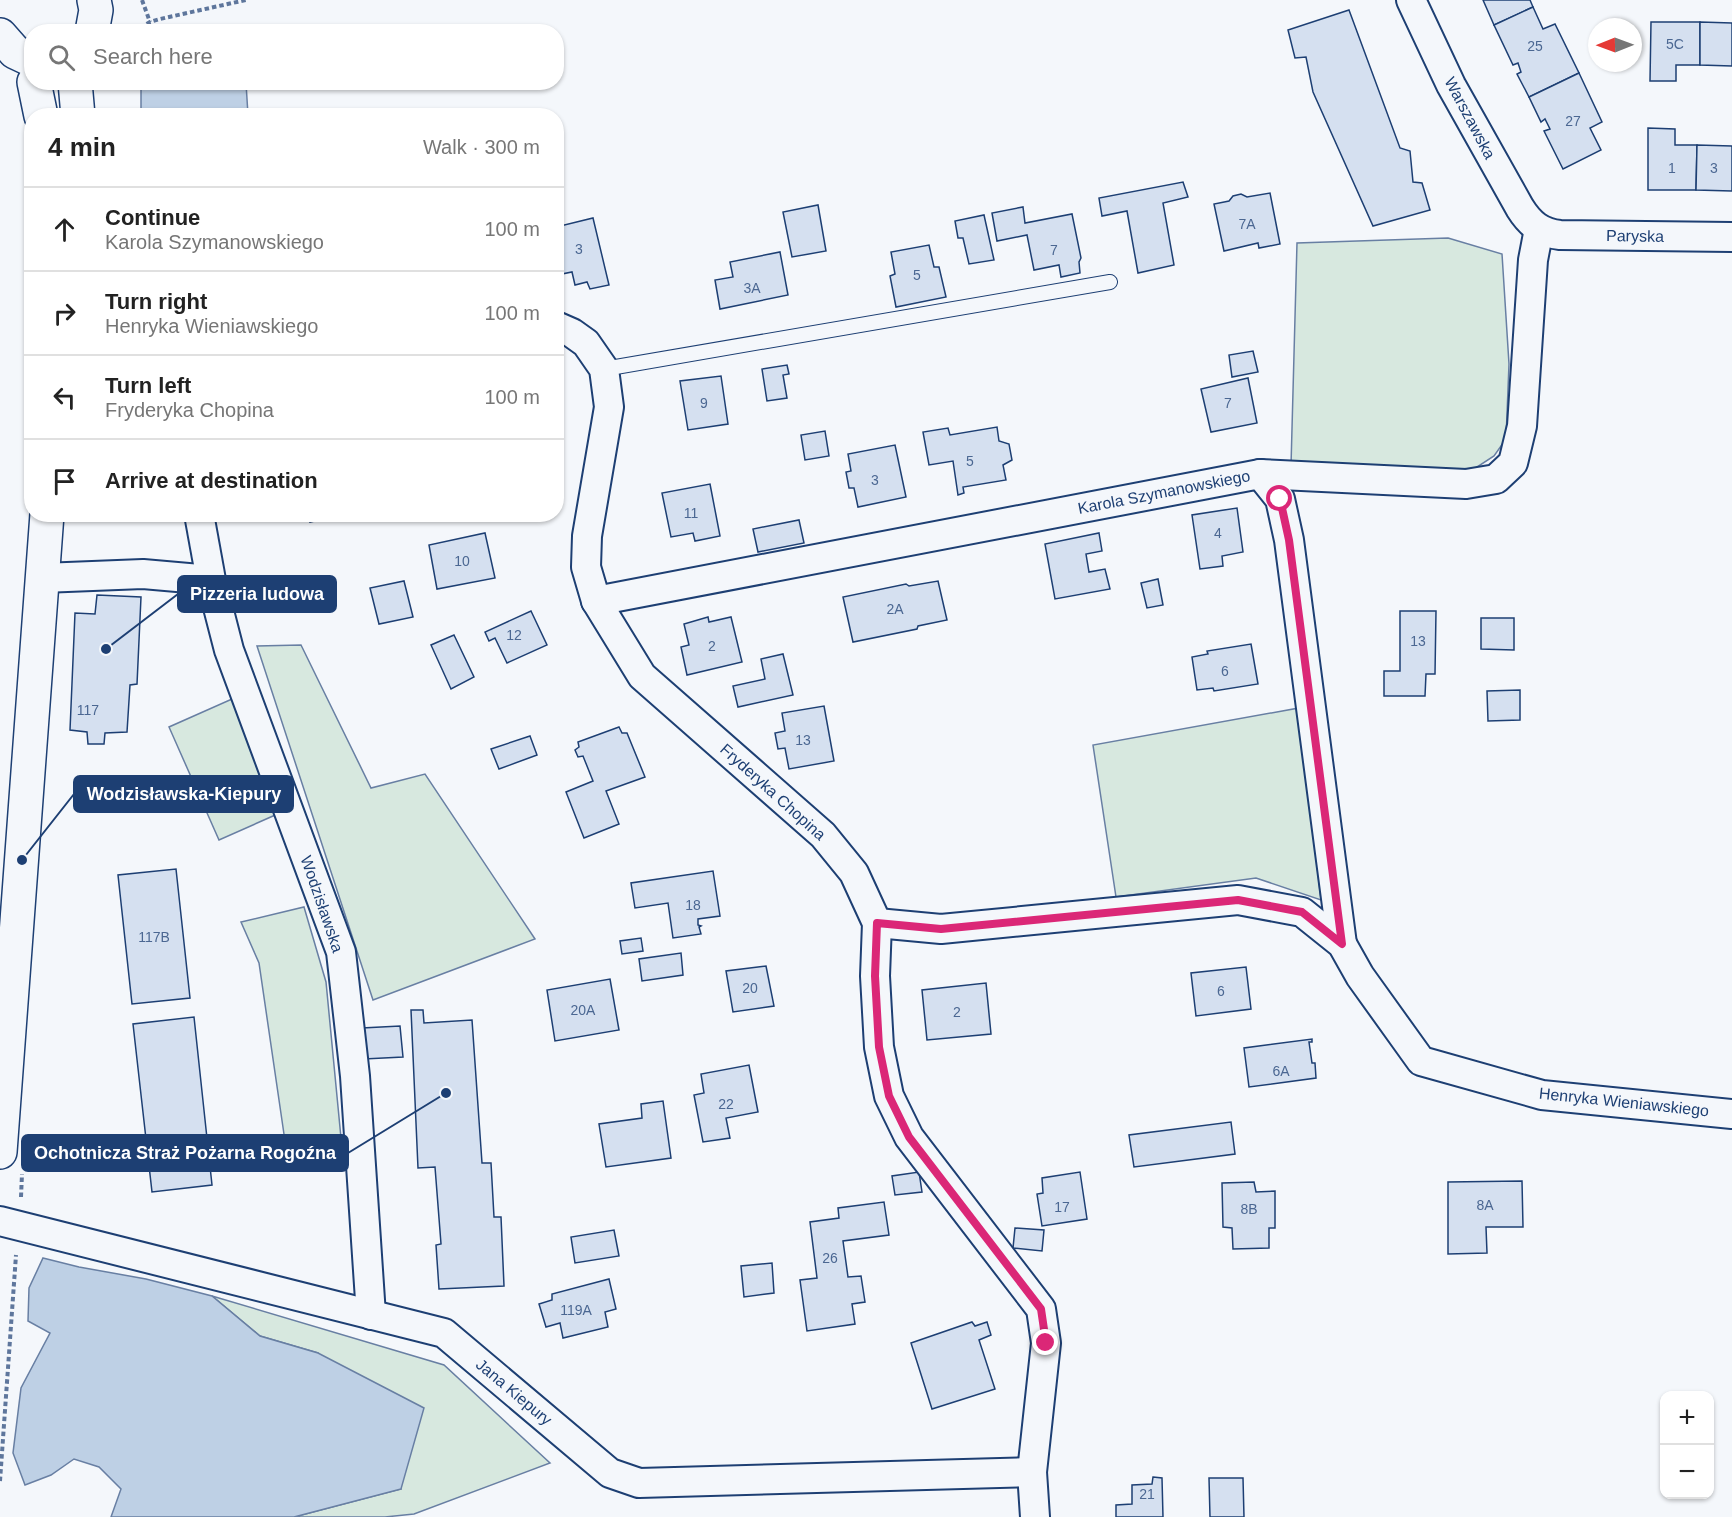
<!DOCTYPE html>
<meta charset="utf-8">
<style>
:root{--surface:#fff;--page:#f2f2f2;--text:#222;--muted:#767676;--line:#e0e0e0}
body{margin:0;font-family:Helvetica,sans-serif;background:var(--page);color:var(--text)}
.controls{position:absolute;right:18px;bottom:18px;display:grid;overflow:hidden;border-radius:12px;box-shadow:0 2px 4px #0004}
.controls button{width:54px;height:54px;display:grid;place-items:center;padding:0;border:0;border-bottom:2px solid var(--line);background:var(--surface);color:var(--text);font:30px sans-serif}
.compass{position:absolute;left:1588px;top:18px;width:54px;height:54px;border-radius:50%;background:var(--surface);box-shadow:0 2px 4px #0004;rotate:269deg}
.stop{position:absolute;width:18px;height:18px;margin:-14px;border:4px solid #db2777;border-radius:50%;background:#fff}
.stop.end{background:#db2777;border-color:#fff;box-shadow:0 2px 6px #0008}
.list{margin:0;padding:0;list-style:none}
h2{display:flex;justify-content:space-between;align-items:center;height:78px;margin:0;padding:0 24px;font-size:26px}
h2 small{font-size:20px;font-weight:400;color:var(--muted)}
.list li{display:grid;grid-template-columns:39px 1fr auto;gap:18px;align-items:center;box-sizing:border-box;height:84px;padding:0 24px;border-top:2px solid var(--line)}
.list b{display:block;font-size:22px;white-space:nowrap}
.list p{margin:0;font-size:20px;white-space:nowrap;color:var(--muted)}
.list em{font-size:20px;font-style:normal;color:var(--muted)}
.icon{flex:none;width:33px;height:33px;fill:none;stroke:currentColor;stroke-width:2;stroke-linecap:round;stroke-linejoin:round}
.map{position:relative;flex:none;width:1732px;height:1517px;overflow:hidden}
.search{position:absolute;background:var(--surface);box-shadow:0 2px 4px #0004;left:24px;top:24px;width:540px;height:66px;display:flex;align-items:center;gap:15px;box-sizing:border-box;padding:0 21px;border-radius:24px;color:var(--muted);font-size:22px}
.panel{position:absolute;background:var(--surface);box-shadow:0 2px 4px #0004;left:24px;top:108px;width:540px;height:414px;border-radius:24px}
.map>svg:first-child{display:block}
</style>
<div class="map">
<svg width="1732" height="1517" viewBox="0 0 1732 1517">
<rect width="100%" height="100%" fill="#f4f7fb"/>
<!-- green -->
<g fill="#d7e8df" stroke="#687fa3" stroke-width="1.5">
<polygon points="1448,238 1502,254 1509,364 1506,439 1494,456 1468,473 1291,466 1297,243"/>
<polygon points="301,645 371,788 425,774 535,939 373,1000 257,646"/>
<polygon points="232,699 282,812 219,840 169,727"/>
<polygon points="1299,708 1321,900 1256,878 1116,897 1093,745"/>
<polygon points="304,907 326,982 341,1138 285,1141 259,963 241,922"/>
<polygon points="212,1296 444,1365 550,1463 414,1514 385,1517 294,1517 401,1489 318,1353 260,1336"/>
</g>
<!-- water -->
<g fill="#bed0e5" stroke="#687fa3" stroke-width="1.5">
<polygon points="141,83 246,83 248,115 141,115"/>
<polygon points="43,1258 79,1267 146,1279 212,1296 260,1336 318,1353 424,1408 401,1489 294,1517 111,1517 121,1489 99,1467 74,1459 51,1475 25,1485 13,1453 21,1388 50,1333 28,1321 29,1288"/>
</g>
<!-- building -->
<g fill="#d5e0f0" stroke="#1d3f73" stroke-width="1.5">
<polygon points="1483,0 1530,0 1533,7 1494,25"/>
<polygon points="1533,7 1543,29 1555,24 1579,73 1529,97 1517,74 1521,72 1518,63 1513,65 1494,25"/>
<polygon points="1349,10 1400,148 1410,151 1413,182 1422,183 1430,210 1373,226 1313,92 1306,57 1295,58 1288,30"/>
<polygon points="1651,22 1700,22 1700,65 1676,65 1676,81 1650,81"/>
<polygon points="1700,22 1732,23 1732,66 1700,65"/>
<polygon points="1579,73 1602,122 1590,128 1601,150 1563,169 1544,131 1550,129 1545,119 1541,122 1529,97"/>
<polygon points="1648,128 1675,129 1675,145 1697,145 1696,190 1648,190"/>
<polygon points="1697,145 1732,146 1732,191 1696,190"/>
<polygon points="1183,182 1188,197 1163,203 1174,265 1138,273 1127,211 1102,216 1099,198"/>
<polygon points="1270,193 1280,244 1259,248 1258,243 1224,251 1214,204 1229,201 1233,196 1241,194 1247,197"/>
<polygon points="818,205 826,251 792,257 783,212"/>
<polygon points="1023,207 1025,223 1072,214 1081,258 1079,262 1080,273 1061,277 1059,265 1034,270 1027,235 997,241 992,213"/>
<polygon points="984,215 994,260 969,264 963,238 958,238 955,221"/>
<polygon points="593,218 609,285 590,289 587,282 575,285 572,272 557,275 556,227"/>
<polygon points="929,245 934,267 939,267 946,297 896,307 890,276 895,274 891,252"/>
<polygon points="780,252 788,295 720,309 715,280 733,277 730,262"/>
<polygon points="1253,351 1258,372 1232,377 1229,355"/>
<polygon points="787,365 789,374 783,375 787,398 767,401 762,369"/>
<polygon points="721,376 728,424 688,430 680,381"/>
<polygon points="1248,378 1257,423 1211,432 1201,389"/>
<polygon points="997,427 999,441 1009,444 1012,460 1003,465 1006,480 963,487 964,493 958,495 953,461 929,465 923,432 948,428 950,435"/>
<polygon points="825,431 829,456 805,460 801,435"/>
<polygon points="895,445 906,497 858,507 854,488 849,488 846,472 851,471 848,454"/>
<polygon points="710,484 720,536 695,541 693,533 671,537 662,493"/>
<polygon points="1237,508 1243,552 1222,556 1223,566 1200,569 1192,515"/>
<polygon points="309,514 347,514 310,522"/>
<polygon points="799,520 804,543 758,552 753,529"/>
<polygon points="485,533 495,578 437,589 429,545"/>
<polygon points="1099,533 1102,551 1086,554 1089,572 1105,569 1110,589 1055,599 1045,544"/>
<polygon points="1158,579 1163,605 1147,608 1141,583"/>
<polygon points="404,581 413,617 379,624 370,588"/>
<polygon points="938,581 947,620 918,626 917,629 853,642 843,597 906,584 909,586"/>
<polygon points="97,595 141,597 137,684 130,685 127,732 105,733 104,744 88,744 87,732 70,730 75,613 95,614"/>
<polygon points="531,611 547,645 507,663 495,638 489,641 485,632"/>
<polygon points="1400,611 1436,611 1435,674 1426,674 1425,696 1384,696 1384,671 1400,671"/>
<polygon points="708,617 709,622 731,617 742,662 687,675 681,647 689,645 684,624"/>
<polygon points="1481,618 1514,618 1514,650 1481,649"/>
<polygon points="454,635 474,677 451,689 431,645"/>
<polygon points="1251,644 1258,684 1214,691 1213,688 1197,690 1192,657 1208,654 1207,651"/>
<polygon points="783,654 793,695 738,707 733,686 765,679 761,659"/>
<polygon points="1520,690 1520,720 1488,721 1487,691"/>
<polygon points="824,706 834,761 789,769 785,748 778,749 775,733 785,731 782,713"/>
<polygon points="619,727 622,733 627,733 645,777 606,791 619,824 584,838 566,792 593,781 583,756 578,757 575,750 579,747 578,742"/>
<polygon points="530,736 537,755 499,769 491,749"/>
<polygon points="176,869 190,998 132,1004 118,875"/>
<polygon points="713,871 720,916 698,919 698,925 701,926 699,927 701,934 673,938 668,903 635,908 631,883"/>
<polygon points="641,938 643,951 622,954 620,941"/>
<polygon points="681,953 683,975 642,981 639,959"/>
<polygon points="766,966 774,1006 733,1012 726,971"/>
<polygon points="1246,967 1251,1009 1196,1016 1191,973"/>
<polygon points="610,979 619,1030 555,1041 547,990"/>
<polygon points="986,983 991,1034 927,1040 922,990"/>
<polygon points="411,1010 423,1010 424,1023 472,1020 482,1163 491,1163 494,1217 501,1217 504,1286 439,1289 436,1245 441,1244 435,1167 418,1168"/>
<polygon points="194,1017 212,1185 152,1192 133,1024"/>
<polygon points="400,1026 403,1057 364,1059 362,1028"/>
<polygon points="1312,1039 1312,1042 1309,1042 1312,1063 1315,1063 1316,1078 1249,1087 1244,1048"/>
<polygon points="749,1065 758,1112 726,1118 730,1138 703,1142 694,1095 704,1093 701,1074"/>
<polygon points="663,1101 671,1158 606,1167 599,1124 642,1118 641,1104"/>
<polygon points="1231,1122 1235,1154 1134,1167 1129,1135"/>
<polygon points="919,1172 922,1192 895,1195 892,1176"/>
<polygon points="1080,1172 1087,1219 1042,1226 1037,1194 1043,1193 1042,1178"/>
<polygon points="1522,1181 1523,1227 1486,1227 1487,1253 1448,1254 1448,1182"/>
<polygon points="1254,1182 1256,1192 1275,1191 1275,1228 1269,1228 1269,1248 1233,1249 1232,1228 1223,1227 1222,1183"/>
<polygon points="884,1202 889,1235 843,1241 848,1277 861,1276 865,1302 852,1304 855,1324 807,1331 800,1280 817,1278 810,1222 839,1218 838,1208"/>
<polygon points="1015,1228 1044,1230 1042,1251 1013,1248"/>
<polygon points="614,1230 619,1256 575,1263 571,1237"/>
<polygon points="772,1263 774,1293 744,1297 741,1266"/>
<polygon points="609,1279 616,1309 605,1312 608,1327 563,1338 560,1323 546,1327 539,1304 552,1300 552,1294"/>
<polygon points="972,1322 975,1326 987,1322 991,1335 979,1340 995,1389 932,1409 911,1343"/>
<polygon points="1153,1477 1162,1478 1163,1517 1116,1517 1116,1505 1132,1504 1132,1485 1152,1484"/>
<polygon points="1209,1478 1243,1478 1244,1517 1210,1517"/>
</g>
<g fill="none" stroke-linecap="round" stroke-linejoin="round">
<!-- service casing -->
<g stroke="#1d3f73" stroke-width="16">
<polyline id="service" points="604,369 1110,282"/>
</g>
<!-- minor casing -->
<g stroke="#1d3f73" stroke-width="32">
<g id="minor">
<path d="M1411,0L1451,85L1520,208C1530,224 1541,233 1560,235L1732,237"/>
<polyline points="556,326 572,333 586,343 604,369 609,407 587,536 586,567 596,601 642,676 823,835 854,873 877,923 875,976 879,1047 889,1096 909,1137 1041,1309 1046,1343 1032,1472 1035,1517"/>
<polyline points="1260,474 1466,484 1496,479 1513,463 1522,426 1533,260 1539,229"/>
<polyline points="199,514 211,580"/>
<polyline points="42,578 143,574 211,580 229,650 341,952 355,1076 371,1315"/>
<polyline points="596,601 1260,474 1280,499 1289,540 1342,944"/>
<polyline points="877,923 941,929 1238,900 1302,912 1342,944 1360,976 1421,1061 1542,1095 1732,1114"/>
<polyline points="0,1221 444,1333 610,1473 639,1483 1032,1472"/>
</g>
</g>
<!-- secondary casing -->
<g stroke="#1d3f73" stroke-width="36">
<g id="secondary">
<polyline points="92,32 96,10 94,0"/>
<polyline points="0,35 15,52 32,60"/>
<polyline points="34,82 41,116"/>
<polyline points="75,82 78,116"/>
<polyline points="0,1152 47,514"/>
</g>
</g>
<!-- path -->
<g stroke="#5e769c" stroke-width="4" stroke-dasharray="4.5 3" stroke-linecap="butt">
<polyline points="142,0 150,22"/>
<polyline points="134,32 150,22 160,19 246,0"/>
<polyline points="21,1197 22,1174"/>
<polyline points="0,1481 16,1255"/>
</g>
<!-- service -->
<use href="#service" stroke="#f4f7fb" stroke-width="14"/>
<!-- minor -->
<use href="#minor" stroke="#f4f7fb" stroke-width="28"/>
<!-- secondary -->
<use href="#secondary" stroke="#f4f7fb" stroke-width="33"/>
</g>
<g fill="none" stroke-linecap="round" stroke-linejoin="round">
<!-- route -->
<polyline stroke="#db2777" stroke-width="8" points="1046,1343 1041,1309 909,1137 889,1096 879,1047 875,976 877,923 941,929 1238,900 1302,912 1342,944 1289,540 1280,499"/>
</g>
<g text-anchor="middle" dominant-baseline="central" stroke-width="4.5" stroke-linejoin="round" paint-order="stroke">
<!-- number labels -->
<g font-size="14" fill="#4b6792">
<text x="1675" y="44">5C</text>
<text x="1535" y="46">25</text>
<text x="1573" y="121">27</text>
<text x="1672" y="168">1</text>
<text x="1714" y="168">3</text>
<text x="1247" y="224">7A</text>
<text x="579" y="249">3</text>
<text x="1054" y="250">7</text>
<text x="917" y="275">5</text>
<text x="752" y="288">3A</text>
<text x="704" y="403">9</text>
<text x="1228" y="403">7</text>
<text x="970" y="461">5</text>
<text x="875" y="480">3</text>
<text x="691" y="513">11</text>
<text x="1218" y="533">4</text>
<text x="462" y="561">10</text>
<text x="895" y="609">2A</text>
<text x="514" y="635">12</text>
<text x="1418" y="641">13</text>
<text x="712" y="646">2</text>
<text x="1225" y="671">6</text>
<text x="88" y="710">117</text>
<text x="803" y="740">13</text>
<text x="693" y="905">18</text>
<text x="154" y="937">117B</text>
<text x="750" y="988">20</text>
<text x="1221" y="991">6</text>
<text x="583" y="1010">20A</text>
<text x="957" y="1012">2</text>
<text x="1281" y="1071">6A</text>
<text x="726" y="1104">22</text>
<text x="1485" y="1205">8A</text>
<text x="1062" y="1207">17</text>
<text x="1249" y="1209">8B</text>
<text x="830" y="1258">26</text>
<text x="576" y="1310">119A</text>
<text x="1147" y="1494">21</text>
</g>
<!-- street labels -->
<g font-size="16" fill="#1d3f73" stroke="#f4f7fb">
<text transform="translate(1470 118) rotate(62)">Warszawska</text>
<text transform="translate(1635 236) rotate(1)">Paryska</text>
<text transform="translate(1164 492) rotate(-11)">Karola Szymanowskiego</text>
<text transform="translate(773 792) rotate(42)">Fryderyka Chopina</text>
<text transform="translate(322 904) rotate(71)">Wodzisławska</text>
<text transform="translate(1624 1102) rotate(6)">Henryka Wieniawskiego</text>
<text transform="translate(514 1392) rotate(40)">Jana Kiepury</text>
</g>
</g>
<!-- callouts -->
<path fill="none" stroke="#1d3f73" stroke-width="2" d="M106 649L178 594M22 860L74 794M446 1093L348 1153"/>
<g fill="#1d3f73" stroke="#f4f7fb" stroke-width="2">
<circle cx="106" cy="649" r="6"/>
<circle cx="22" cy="860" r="6"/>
<circle cx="446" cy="1093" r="6"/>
</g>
<g fill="#1d3f73" stroke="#1d3f73" stroke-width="2">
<rect x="178" y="576" width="158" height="36" rx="6"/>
<rect x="74" y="776" width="219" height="36" rx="6"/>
<rect x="22" y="1135" width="326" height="36" rx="6"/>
</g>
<g font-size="18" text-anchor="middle" font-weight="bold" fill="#fff">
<text x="257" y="600">Pizzeria ludowa</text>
<text x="184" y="800">Wodzisławska-Kiepury</text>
<text x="185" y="1159">Ochotnicza Straż Pożarna Rogoźna</text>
</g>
</svg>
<div class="controls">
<button>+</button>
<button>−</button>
</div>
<svg class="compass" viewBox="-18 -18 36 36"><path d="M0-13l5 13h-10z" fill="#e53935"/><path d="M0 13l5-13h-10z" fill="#767676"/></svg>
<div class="stop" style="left:1280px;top:499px"></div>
<div class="stop end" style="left:1046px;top:1343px"></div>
<div class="search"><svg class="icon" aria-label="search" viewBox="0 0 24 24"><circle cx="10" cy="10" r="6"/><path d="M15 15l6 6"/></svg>Search here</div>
<section class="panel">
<h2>4 min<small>Walk · 300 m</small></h2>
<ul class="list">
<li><svg class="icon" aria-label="ahead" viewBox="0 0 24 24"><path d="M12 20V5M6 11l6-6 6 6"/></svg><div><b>Continue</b><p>Karola Szymanowskiego</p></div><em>100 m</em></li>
<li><svg class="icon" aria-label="right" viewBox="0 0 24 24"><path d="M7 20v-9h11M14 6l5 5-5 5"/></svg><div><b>Turn right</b><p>Henryka Wieniawskiego</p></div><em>100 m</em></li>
<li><svg class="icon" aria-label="left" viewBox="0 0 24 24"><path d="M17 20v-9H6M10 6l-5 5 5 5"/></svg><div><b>Turn left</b><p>Fryderyka Chopina</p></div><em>100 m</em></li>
<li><svg class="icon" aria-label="arrive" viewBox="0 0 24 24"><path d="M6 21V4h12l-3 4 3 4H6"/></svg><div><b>Arrive at destination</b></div></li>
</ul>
</section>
</div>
